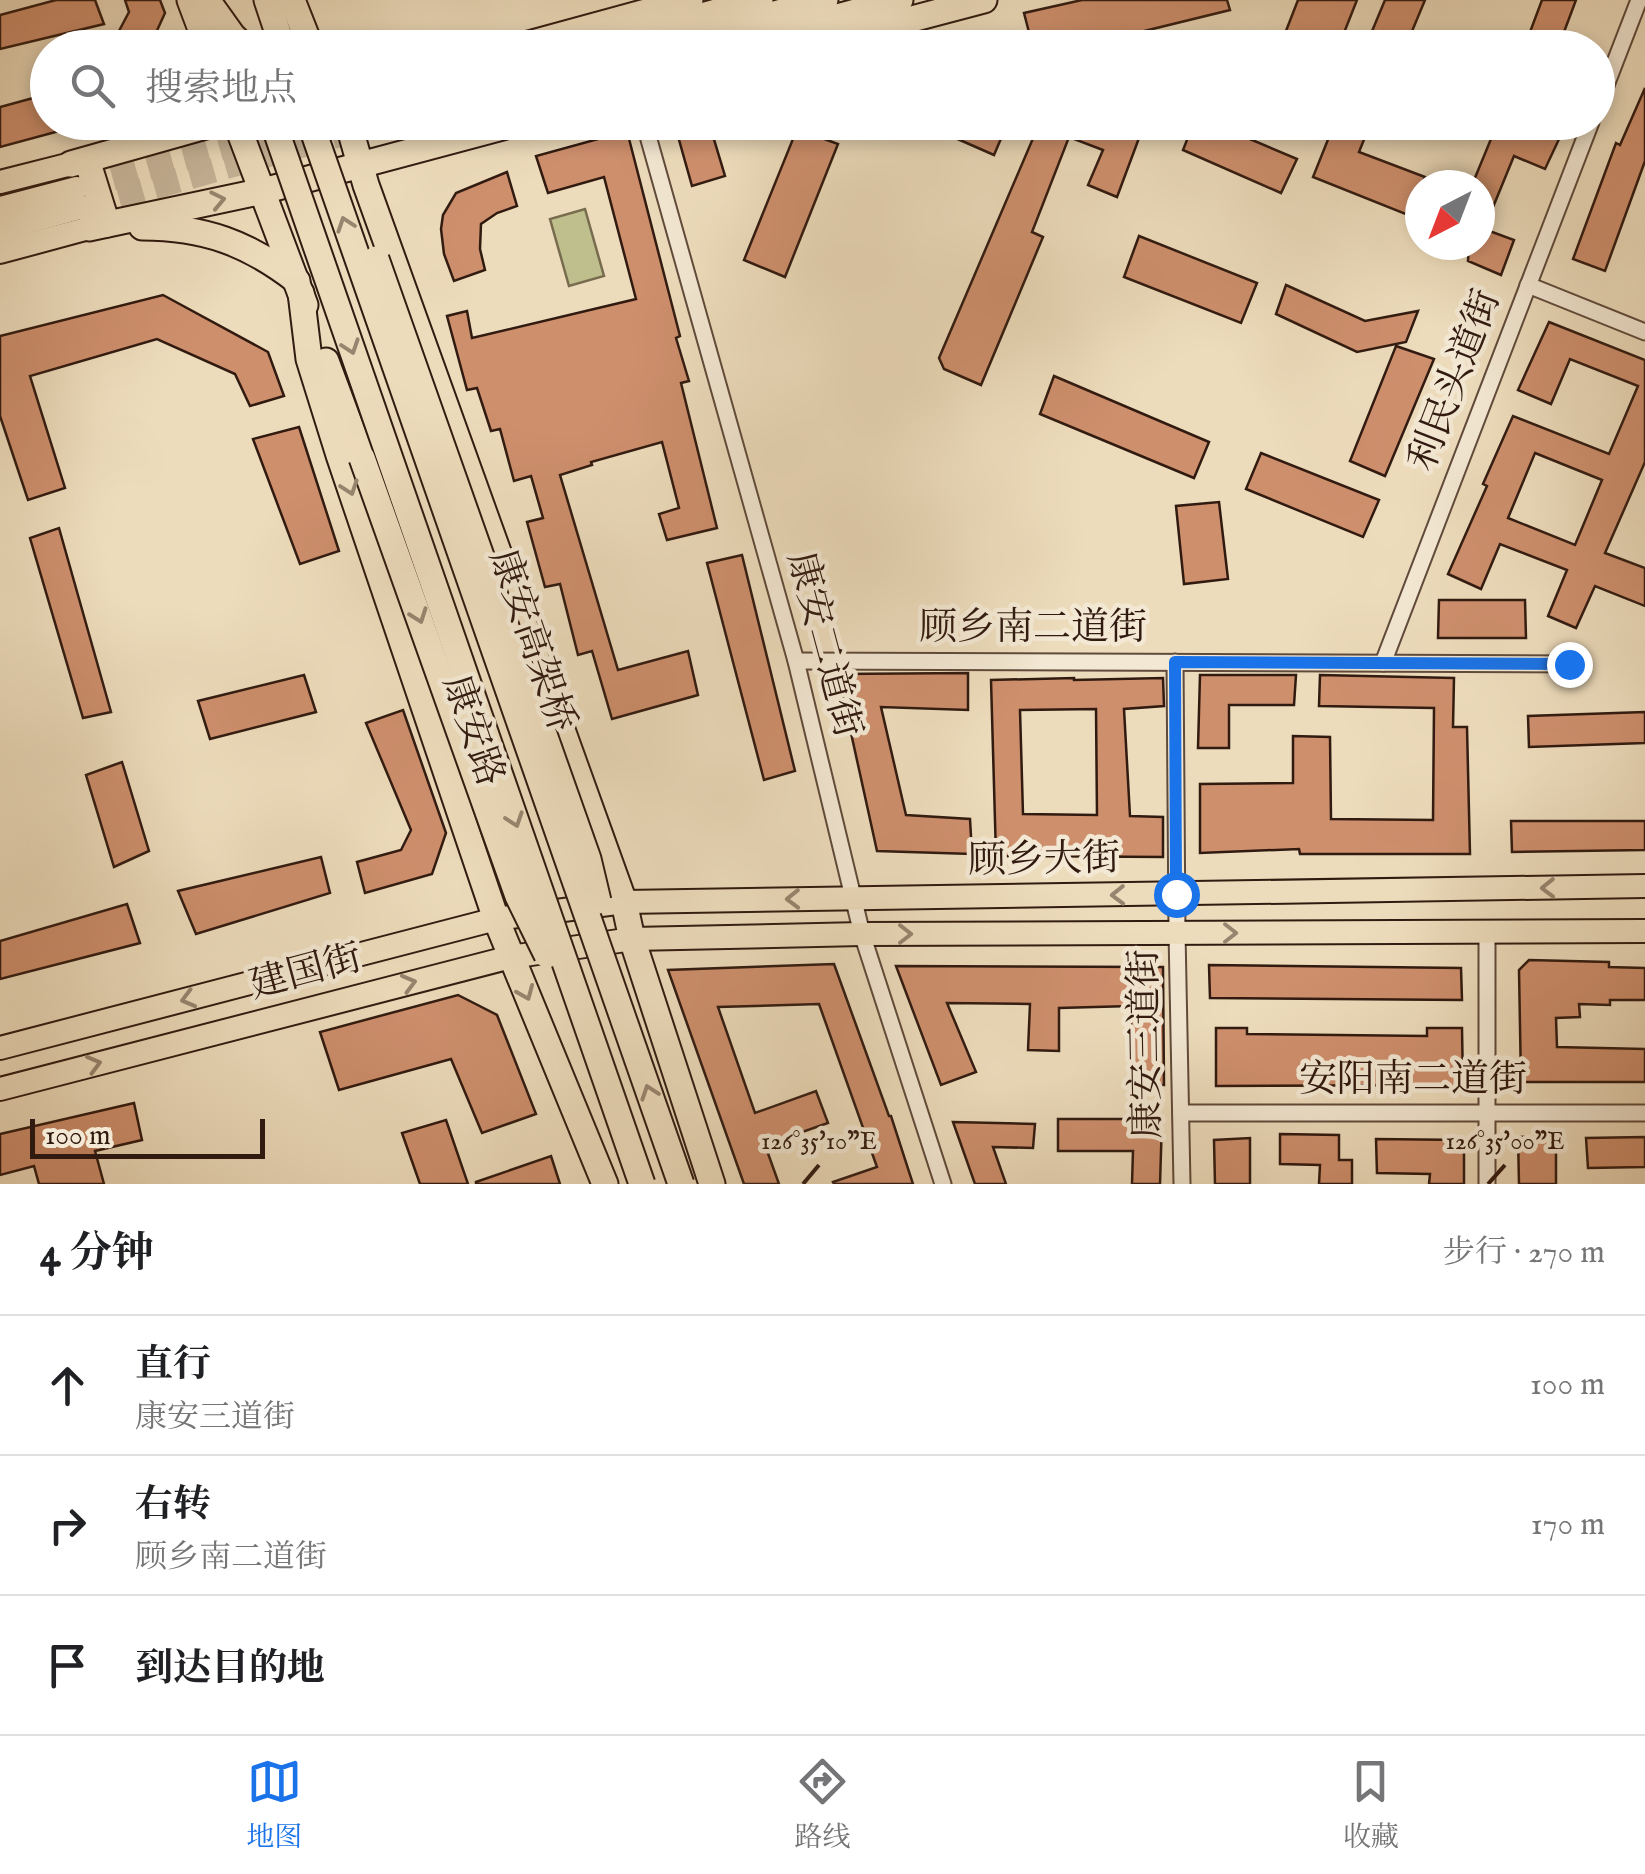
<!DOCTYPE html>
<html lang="zh">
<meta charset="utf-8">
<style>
:root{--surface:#fff;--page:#f6f6f6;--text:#202124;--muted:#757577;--line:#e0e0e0;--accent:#1a73e8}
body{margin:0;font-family:"IM FELL English","Noto Serif SC",serif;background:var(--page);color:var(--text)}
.compass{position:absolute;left:1405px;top:170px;width:90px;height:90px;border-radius:50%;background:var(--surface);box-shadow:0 5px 15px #0003;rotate:222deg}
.scale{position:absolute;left:30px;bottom:25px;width:235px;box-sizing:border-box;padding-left:10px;border:5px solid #311a10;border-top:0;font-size:28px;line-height:35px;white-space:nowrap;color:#311a10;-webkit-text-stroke:8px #f3e8d3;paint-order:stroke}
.stop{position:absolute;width:30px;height:30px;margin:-22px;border:8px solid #1a73e8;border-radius:50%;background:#fff}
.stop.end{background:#1a73e8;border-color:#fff;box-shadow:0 2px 10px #0008}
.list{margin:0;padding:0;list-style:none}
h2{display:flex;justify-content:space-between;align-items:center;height:130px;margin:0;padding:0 40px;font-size:42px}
h2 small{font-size:32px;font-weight:400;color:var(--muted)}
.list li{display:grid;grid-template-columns:65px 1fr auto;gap:30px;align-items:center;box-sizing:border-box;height:140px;padding:0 40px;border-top:2px solid var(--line)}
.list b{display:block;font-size:38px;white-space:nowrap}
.list p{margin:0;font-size:32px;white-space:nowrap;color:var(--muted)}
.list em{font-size:32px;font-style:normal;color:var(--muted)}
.icon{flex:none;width:55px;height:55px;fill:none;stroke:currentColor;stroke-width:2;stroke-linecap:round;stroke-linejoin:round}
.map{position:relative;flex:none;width:1645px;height:1184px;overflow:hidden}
.search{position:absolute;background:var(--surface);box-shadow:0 5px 15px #0003;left:30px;right:30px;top:30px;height:110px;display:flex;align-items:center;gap:25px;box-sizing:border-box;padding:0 35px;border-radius:55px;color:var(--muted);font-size:38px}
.sheet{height:550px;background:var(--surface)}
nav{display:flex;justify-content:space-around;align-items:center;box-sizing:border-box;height:140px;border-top:2px solid var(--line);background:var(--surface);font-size:28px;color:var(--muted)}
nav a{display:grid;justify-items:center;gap:5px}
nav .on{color:var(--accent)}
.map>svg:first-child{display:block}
</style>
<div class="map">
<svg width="1645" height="1184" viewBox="0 0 1645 1184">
<rect width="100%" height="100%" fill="#eddcbc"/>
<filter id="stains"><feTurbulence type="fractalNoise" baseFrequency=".002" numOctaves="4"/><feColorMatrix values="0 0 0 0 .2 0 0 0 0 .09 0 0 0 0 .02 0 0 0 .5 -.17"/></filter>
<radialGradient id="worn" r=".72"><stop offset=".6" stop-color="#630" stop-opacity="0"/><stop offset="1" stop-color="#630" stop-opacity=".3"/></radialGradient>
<!-- green -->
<polygon fill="#bebf8d" stroke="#786c4e" stroke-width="2.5" points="585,209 604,276 569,286 550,219"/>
<!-- building -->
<g fill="#ce8f6d" stroke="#311a10" stroke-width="2.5" fill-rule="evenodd">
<polygon points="56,0 95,0 104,24 0,49 0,15"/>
<polygon points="125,0 160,0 165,13 149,48 110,48 129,12"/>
<polygon points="1082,0 1227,0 1230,10 1075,48 1045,48 1031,40 1024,13"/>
<polygon points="1298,0 1357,0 1338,48 1314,48 1284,36"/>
<polygon points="1385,0 1425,0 1405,48 1365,48"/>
<polygon points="1542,0 1576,0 1558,48 1524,48"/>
<polygon points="1645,88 1645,161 1605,271 1573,259 1616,143 1620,145"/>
<polygon points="48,94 48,122 74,122 74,127 0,147 0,107"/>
<polygon points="674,122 747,122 747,126 713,136 725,176 692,186"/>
<polygon points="919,122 1008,122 994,155"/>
<polygon points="1040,122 1096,122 1108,127 1110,122 1145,122 1117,197 1088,185 1103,150 1069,137 1032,232 1043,237 981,385 944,369 939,358"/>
<polygon points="1194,122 1220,122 1219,126 1297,159 1281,193 1183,150"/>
<polygon points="1335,122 1371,122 1359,152 1425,177 1408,215 1313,177"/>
<polygon points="1498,122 1526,122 1560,137 1545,169 1514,156 1484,229 1514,240 1501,275 1468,261 1469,245 1480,245 1480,185 1472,185"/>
<polygon points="797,129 838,144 785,277 744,260"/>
<polygon points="627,131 680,336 676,338 689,381 681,383 717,528 667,540 659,514 679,508 662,442 591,462 592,465 560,475 618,670 688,651 698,695 612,719 592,651 578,655 560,584 545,587 527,522 543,518 531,476 514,481 500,429 491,431 477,388 467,390 447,316 467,311 472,338 636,299 604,177 548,193 536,156"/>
<polygon points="507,172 517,206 497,213 481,224 480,249 485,270 454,281 444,254 441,229 443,215 456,193"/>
<polygon points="1139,236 1257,283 1241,323 1124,277"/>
<polygon points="1286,285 1365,321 1418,311 1406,342 1357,352 1276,314"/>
<polygon points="163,295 268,352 284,396 250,406 235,374 157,339 30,376 65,488 28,500 0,416 0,336"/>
<path d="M1549,322L1645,360V462L1605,553L1645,568V606L1595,586L1576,628L1548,616L1567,570L1500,544L1481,589L1448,574L1487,486L1483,484L1513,416L1609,454L1638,386L1570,359L1551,404L1518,390ZM1535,453L1602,480L1575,545L1508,518Z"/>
<polygon points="1396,346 1434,359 1385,476 1350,461"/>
<polygon points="1054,376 1209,442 1194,478 1040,414"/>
<polygon points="299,427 339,551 300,564 253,439"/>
<polygon points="1261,453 1379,500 1363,537 1246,489"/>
<polygon points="1219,502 1228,579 1184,584 1176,506"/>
<polygon points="59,528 111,712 83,718 30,538"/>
<polygon points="742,555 795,771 764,780 707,563"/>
<polygon points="1439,600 1525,600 1526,638 1438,638"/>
<polygon points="968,673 968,710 881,707 906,815 970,819 972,854 877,851 838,674"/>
<polygon points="304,675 316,712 210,739 198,701"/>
<polygon points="1200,675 1296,675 1294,705 1229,705 1229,748 1198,748"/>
<polygon points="1320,675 1454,678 1453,727 1467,727 1470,854 1300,854 1299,849 1200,853 1200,784 1293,783 1293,736 1330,737 1331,819 1433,820 1434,708 1319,706"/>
<path d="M1074,678V680L1163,678L1164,706L1124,709L1130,816L1163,817V857L996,856L991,680ZM1096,709L1097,815L1023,814L1020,710Z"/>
<polygon points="403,710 446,833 432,874 365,893 357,862 401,850 411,830 366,723"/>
<polygon points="1645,712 1645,743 1529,747 1528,716"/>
<polygon points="122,762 149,851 114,867 86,775"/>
<polygon points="1511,821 1645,821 1645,850 1512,852"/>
<polygon points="321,857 330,893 196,934 178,891"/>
<polygon points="127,904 140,943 0,979 0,941"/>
<polygon points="1529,960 1609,962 1609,967 1645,968 1645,1000 1610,1000 1610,1005 1579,1004 1580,1017 1556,1018 1557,1047 1645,1049 1645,1082 1521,1082 1519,970"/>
<polygon points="834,964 889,1116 891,1116 913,1184 834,1184 833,1182 877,1167 819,1004 718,1007 755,1113 816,1091 828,1123 765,1145 779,1184 744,1184 668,970"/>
<polygon points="1209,965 1461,968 1462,1000 1210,998"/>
<polygon points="896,966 1163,967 1164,1085 1131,1085 1131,1006 1059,1008 1059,1051 1028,1050 1030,1004 947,1003 976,1072 941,1085"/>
<polygon points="458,995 497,1015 536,1114 482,1133 451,1059 339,1090 320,1032"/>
<polygon points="1216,1028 1247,1028 1247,1034 1427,1036 1427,1028 1462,1028 1463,1085 1216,1086"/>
<polygon points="134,1103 142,1140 95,1151 104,1184 39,1184 34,1166 0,1175 0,1134"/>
<polygon points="1058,1119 1162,1119 1160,1184 1132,1184 1133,1151 1058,1151"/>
<polygon points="446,1120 468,1184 420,1184 402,1133"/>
<polygon points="953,1122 1035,1124 1033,1148 993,1147 1006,1184 975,1184"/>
<polygon points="1280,1134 1339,1135 1339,1160 1352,1160 1352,1184 1319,1184 1320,1165 1280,1164"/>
<polygon points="1556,1136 1556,1184 1519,1184 1518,1137"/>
<polygon points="1645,1137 1645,1167 1588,1168 1586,1138"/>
<polygon points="1250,1138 1250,1184 1215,1184 1214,1140"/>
<polygon points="1376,1139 1464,1140 1464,1184 1429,1184 1430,1174 1377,1173"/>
<polygon points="551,1156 560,1184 476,1184 476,1182"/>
</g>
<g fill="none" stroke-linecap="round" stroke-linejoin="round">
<!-- trunk-tunnel -->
<g stroke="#c7b59a" stroke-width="25" stroke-dasharray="25 12" stroke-linecap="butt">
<polyline points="77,188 315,122"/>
<polyline points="83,207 384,122"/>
</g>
<!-- minor casing -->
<g stroke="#604a3b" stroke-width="19">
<g id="minor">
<polyline points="1598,106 1639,0"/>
<polyline points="644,122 796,661 862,934 943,1184"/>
<polyline points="1528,285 1645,332"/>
<polyline points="796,661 1569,664"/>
<polyline points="1175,662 1177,933 1182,1184"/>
<polyline points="1383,663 1591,122"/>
<polyline points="1487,932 1487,1184"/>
<polyline points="1181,1113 1645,1113"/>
</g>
</g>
<!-- primary casing -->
<g stroke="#311a10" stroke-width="26">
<g id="primary">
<polyline points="0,182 71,164"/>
<polyline points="0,208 77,188"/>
<polyline points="0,230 83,207"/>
<polyline points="0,252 89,228"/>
<polyline points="0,1048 496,919 624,902 1645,886"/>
<polyline points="0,1089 511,957 632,939 862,934 1645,931"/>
</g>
</g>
<!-- trunk casing -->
<g stroke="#311a10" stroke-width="29">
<g id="trunk">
<polyline points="190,0 208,48"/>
<polyline points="207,0 232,35 245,48"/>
<polyline points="267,0 283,48"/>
<polyline points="292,0 311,48"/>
<polyline points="514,48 690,0"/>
<polyline points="585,48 760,0"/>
<polyline points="653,48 825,0"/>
<polyline points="723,48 900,0"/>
<polyline points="802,48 984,0"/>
<polyline points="236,122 305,305"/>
<polyline points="348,122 366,185 624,902 632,939 712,1184"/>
<polyline points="87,160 107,224"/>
<polyline points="71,164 220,122"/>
<path d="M142,227C204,227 248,243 297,281"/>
<polyline points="89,228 263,191 521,122"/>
<polyline points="301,293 309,359 339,455 496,919 605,1184"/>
<polyline points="326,361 362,458"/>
</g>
</g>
<!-- minor -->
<use href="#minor" stroke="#f3e8d3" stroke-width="15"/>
<!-- primary -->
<use href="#primary" stroke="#eddcbc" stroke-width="22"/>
<!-- trunk -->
<use href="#trunk" stroke="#eddcbc" stroke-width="25"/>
<!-- trunk-bridge casing -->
<g stroke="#311a10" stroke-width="29" stroke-linecap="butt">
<g id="trunk-bridge">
<polyline points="273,122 642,1184"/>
<polyline points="310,122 681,1184"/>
<polyline points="376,259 588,859 598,901"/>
<polyline points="362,458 518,896 547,955"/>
</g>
</g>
<!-- trunk-bridge -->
<use href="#trunk-bridge" stroke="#eddcbc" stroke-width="25"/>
</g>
<!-- one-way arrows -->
<defs><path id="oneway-chevron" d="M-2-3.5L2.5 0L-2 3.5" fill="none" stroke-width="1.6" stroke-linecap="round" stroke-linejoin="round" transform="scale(2.5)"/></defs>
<g stroke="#98856f">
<use href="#oneway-chevron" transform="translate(218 200) rotate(-12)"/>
<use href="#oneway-chevron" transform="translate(345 224) rotate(-109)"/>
<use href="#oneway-chevron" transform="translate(351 347) rotate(71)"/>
<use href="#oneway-chevron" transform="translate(350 488) rotate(71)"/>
<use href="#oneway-chevron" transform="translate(419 616) rotate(70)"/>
<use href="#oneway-chevron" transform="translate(515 820) rotate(71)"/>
<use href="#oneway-chevron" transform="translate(1548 888) rotate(179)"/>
<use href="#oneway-chevron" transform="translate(1118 895) rotate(179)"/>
<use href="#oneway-chevron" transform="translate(793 899) rotate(179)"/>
<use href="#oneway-chevron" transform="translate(1230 933)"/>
<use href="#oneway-chevron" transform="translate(905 934)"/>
<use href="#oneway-chevron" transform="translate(409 983) rotate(-15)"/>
<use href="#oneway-chevron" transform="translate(526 993) rotate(67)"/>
<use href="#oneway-chevron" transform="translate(188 999) rotate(165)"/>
<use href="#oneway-chevron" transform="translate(94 1064) rotate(-15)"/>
<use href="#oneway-chevron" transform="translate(649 1092) rotate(-109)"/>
</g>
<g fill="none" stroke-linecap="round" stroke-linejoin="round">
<!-- route -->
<polyline stroke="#1a73e8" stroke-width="12" points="1176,894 1175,662 1569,664"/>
</g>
<!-- ticks -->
<path fill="none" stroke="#311a10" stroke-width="4" d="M803,1184L819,1165M1488,1184L1505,1165"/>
<g text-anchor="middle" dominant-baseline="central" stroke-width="9" stroke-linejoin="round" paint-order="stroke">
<!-- street labels -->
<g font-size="38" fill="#311a10" stroke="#f3e8d3">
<text transform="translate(1456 381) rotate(-69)">利民头道街</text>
<text x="1033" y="629">顾乡南二道街</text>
<text transform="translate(531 641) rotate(71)">康安高架桥</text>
<text transform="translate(823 645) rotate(75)">康安二道街</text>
<text transform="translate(472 731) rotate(71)">康安路</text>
<text transform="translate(1044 861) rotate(-1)">顾乡大街</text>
<text transform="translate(306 973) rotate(-15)">建国街</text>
<text transform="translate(1147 1044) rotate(-91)">康安三道街</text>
<text x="1413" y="1081">安阳南二道街</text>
</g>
</g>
<g font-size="25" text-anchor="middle" fill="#311a10" stroke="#f3e8d3" stroke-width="9" stroke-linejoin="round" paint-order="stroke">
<text x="819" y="1149">126°35'10"E</text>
<text x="1505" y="1149">126°35'00"E</text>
</g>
<rect width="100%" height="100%" filter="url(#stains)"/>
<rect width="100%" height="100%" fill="url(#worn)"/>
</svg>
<svg class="compass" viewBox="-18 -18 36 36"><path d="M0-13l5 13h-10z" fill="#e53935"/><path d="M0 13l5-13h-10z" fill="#757577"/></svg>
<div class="scale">100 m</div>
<div class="stop" style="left:1176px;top:894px"></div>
<div class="stop end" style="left:1569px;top:664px"></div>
<div class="search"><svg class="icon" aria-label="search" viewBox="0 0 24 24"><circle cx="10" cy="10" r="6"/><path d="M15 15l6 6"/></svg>搜索地点</div>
</div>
<section class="sheet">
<h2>4 分钟<small>步行 · 270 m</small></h2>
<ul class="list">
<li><svg class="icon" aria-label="ahead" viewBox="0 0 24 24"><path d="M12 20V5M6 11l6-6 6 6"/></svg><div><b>直行</b><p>康安三道街</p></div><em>100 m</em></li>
<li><svg class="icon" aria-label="right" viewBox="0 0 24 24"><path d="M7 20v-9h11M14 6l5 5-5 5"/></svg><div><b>右转</b><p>顾乡南二道街</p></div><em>170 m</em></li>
<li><svg class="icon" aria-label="arrive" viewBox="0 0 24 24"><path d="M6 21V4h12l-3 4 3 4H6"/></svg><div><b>到达目的地</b></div></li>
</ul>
</section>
<nav>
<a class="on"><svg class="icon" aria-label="map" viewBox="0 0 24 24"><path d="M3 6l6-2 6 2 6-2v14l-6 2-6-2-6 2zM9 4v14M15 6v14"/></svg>地图</a>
<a><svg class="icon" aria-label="directions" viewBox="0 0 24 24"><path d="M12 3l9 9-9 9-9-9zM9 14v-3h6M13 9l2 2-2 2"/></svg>路线</a>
<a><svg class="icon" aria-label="saved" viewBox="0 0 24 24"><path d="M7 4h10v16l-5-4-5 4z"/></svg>收藏</a>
</nav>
